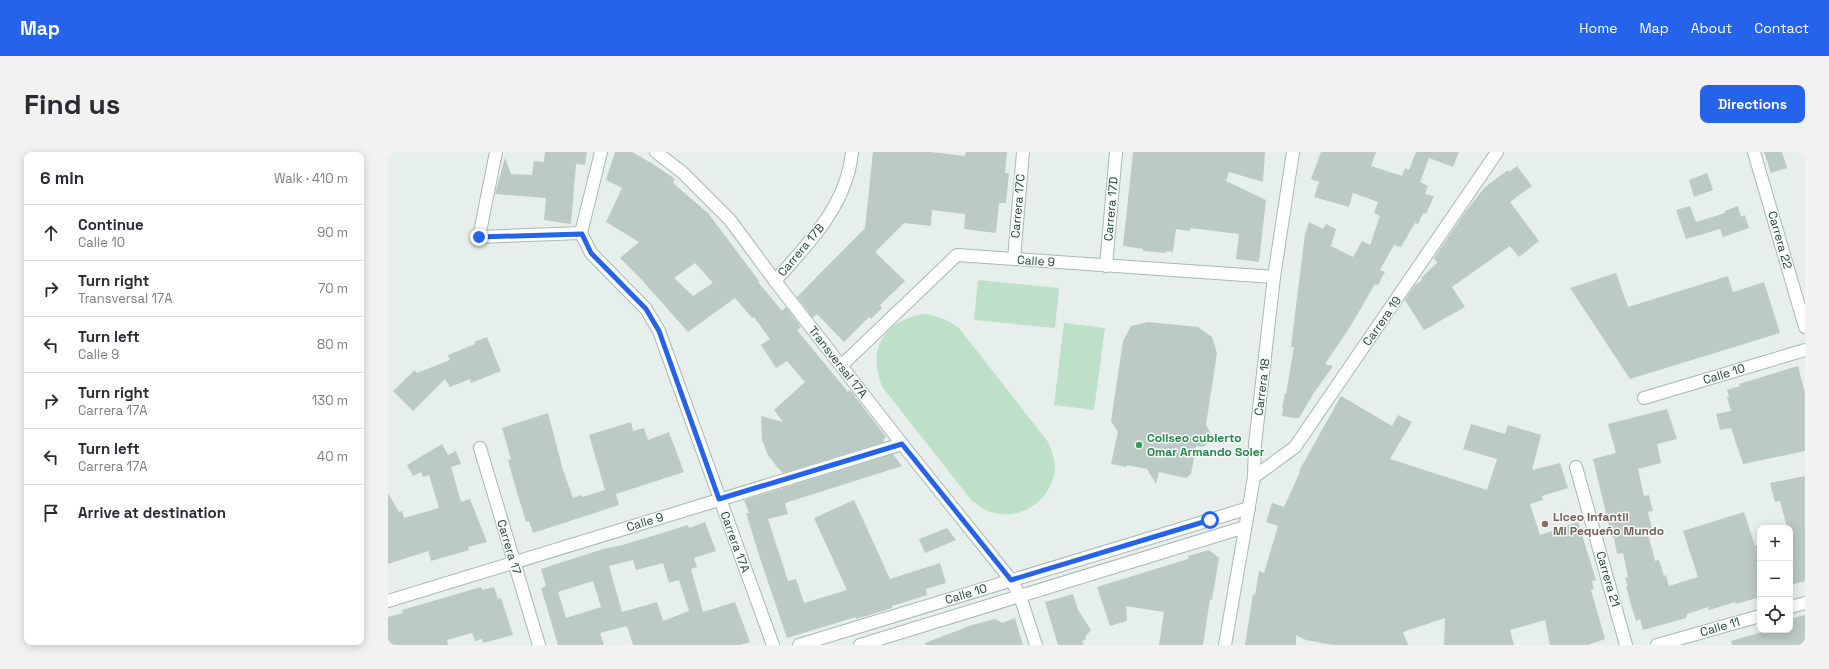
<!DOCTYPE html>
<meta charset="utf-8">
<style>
:root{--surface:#fff;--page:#f2f2f3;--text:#2b2b33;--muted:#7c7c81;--line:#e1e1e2;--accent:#2563eb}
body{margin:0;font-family:"Space Grotesk",sans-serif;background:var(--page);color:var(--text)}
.controls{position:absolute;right:12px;bottom:12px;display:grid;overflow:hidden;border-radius:8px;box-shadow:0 2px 10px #0003}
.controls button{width:36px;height:36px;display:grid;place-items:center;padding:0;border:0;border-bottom:1px solid var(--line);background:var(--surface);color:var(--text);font:20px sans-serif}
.stop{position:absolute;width:12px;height:12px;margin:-9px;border:3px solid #2563eb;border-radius:50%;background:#fff}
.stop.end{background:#2563eb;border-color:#fff;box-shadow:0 1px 4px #0008}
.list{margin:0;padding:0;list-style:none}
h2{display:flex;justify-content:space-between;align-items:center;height:52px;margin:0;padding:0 16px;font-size:17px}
h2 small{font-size:13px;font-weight:400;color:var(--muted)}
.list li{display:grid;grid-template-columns:26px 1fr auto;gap:12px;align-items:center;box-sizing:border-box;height:56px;padding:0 16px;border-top:1px solid var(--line)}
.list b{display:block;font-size:15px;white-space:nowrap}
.list p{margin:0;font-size:13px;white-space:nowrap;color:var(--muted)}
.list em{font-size:13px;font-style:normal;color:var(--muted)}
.icon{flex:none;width:22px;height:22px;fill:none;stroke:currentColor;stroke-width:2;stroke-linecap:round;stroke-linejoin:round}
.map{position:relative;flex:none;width:1417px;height:493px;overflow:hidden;border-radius:8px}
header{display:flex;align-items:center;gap:24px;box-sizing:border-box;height:56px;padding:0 20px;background:var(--accent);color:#fff}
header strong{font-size:19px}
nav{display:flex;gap:22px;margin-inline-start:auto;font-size:14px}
.intro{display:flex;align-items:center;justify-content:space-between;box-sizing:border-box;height:96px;padding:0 24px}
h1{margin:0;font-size:28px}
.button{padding:10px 18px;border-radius:8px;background:var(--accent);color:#fff;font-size:14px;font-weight:700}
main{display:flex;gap:24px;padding:0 24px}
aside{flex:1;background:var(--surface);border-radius:8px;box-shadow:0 2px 10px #0003}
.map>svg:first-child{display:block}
</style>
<header>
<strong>Map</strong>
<nav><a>Home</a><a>Map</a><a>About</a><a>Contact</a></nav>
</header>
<div class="intro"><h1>Find us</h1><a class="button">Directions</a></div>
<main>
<aside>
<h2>6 min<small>Walk · 410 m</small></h2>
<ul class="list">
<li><svg class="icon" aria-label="ahead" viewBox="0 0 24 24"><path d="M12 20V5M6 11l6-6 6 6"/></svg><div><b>Continue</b><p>Calle 10</p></div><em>90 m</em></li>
<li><svg class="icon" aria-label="right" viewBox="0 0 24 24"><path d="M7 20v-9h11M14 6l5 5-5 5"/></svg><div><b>Turn right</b><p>Transversal 17A</p></div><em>70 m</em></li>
<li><svg class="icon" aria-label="left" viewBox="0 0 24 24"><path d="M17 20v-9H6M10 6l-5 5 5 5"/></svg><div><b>Turn left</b><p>Calle 9</p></div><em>80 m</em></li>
<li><svg class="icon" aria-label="right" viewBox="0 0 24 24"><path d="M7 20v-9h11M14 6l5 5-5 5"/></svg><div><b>Turn right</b><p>Carrera 17A</p></div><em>130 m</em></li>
<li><svg class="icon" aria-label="left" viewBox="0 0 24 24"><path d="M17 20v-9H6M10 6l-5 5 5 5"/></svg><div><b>Turn left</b><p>Carrera 17A</p></div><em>40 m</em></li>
<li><svg class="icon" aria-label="arrive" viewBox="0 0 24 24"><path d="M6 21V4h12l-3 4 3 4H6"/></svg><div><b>Arrive at destination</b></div></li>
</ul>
</aside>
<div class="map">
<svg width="1417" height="493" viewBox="0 0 1417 493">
<rect width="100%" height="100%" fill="#e6efeb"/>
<!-- green -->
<g fill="#bfe0c8">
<polygon points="590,128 671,136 667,176 586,168"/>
<path d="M537,162C550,164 560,168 571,176L660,290C663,297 666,305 667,313C667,346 634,370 603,360C596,358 590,353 584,349L495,236C478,198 496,167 537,162Z"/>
<polygon points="676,171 717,176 706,258 666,253"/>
</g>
<!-- building -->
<g fill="#bbcac4" fill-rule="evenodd">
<polygon points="157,0 199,0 197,13 188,12 183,72 156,68 158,46 107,42 117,6 123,22 144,23 146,9 156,10"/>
<path d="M227,0H244L265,12L287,27L285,31L320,61L371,129L370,130L394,159L398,155L413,175L409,178L460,240L462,238L498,285L495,288L496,290L395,321L389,315L380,303L374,288L373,264L395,270L386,258L417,230L399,209L388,216L373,193L382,187L366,165L364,166L347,146L300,180L253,127L232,106L251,90L218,70L234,36L218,28ZM307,111L325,131L305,144L286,126Z"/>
<polygon points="485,0 542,0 577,4 578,0 619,0 617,21 621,21 618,51 611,51 608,81 576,77 577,62 544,58 543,74 516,71 487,100 517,129 492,153 494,156 483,167 481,165 456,190 429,162 425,166 409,145 477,76"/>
<polygon points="745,0 877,0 875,30 841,20 838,29 878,48 871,110 848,107 851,82 802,76 802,79 788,77 785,100 778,99 778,101 755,99 755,97 735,94"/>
<polygon points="933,0 988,0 983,14 1014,24 1017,16 1021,18 1028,0 1071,0 1065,15 1041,6 1032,30 1040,34 1037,42 1046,44 1038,62 1035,61 1030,72 1027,71 1013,95 1006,93 992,118 997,120 990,133 987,132 962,175 937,212 945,214 925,242 911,266 907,266 894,264 895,256 894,256 897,241 898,242 906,195 903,195 906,170 917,82 921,70 935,77 938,72 948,77 943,94 965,105 974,89 982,93 992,64 986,61 990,50 965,41 961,55 926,45 931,30 923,27"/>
<polygon points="1376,0 1394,0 1399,16 1383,21"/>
<polygon points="1129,14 1144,34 1122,50 1151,89 1131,105 1122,94 1064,135 1077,155 1036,178 1017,148 1027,133 1034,128 1033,126 1049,111 1046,106 1078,59 1097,35 1120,18 1121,20"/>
<polygon points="1319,21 1325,38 1306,45 1301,28"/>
<polygon points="1302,54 1308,70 1337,61 1337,59 1350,54 1353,65 1357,63 1361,76 1335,85 1332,77 1298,87 1288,58"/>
<polygon points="1228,121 1240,155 1340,124 1345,140 1376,130 1392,181 1242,227 1182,136"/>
<polygon points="760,170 810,175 824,185 829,201 818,273 826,287 815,295 808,294 803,322 798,326 771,320 768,332 759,317 739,313 738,315 723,312 730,280 723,269 735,189 743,174"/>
<polygon points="99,185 113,219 83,231 82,227 62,235 57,227 25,259 5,239 27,218 29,221 62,208 60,203 87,192 86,190"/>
<polygon points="1410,214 1417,241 1417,299 1355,312 1343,276 1332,278 1328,262 1343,259 1339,245 1341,244 1339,238 1352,234 1351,232"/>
<polygon points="953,244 1004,274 1010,263 1024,270 1002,307 1099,338 1109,307 1075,297 1083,272 1117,282 1120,273 1153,283 1144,318 1172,311 1180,336 1154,344 1155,348 1142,352 1152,383 1190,370 1208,428 1204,429 1206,437 1203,438 1217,487 1200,493 1162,493 1157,468 1122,478 1126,493 1056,493 1057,466 1015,480 1020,493 945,493 918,488 908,483 908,493 857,493 865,442 867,443 871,419 876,421 890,374 878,370 884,351 896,355 912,320 911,319"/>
<polygon points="1279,257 1289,287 1269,292 1273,311 1250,317 1256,344 1261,343 1265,359 1260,360 1264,377 1259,378 1267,409 1271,408 1276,424 1278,423 1281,434 1310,425 1295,379 1356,360 1367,394 1372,392 1372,445 1348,452 1347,450 1321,458 1320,455 1299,462 1298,466 1255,478 1252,467 1248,469 1243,453 1238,434 1240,434 1237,426 1240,425 1235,401 1229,402 1226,385 1224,386 1205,307 1228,301 1220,272"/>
<polygon points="160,261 175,318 185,346 193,343 194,345 217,338 201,283 243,270 245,279 256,276 260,288 281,280 296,320 228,342 231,353 145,381 141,369 138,370 126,330 120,308 123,307 114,276"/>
<polygon points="54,292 60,303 68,299 73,312 63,315 73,350 82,347 99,390 80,395 81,398 43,409 40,399 0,412 0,341 11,360 14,359 16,366 51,356 41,323 35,325 33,320 25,324 19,313"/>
<polygon points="505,302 514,314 397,351 400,362 380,367 400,429 408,427 416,451 459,438 426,366 466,348 502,427 552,411 558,431 538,437 539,443 504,454 504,456 468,467 468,465 399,486 372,406 358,361 361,361 356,348"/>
<polygon points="1417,324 1417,429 1402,433 1402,376 1399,376 1392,349 1387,350 1382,331"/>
<path d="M317,370L328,399L306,406L309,415L303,417L315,460L347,450L362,490L352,493H245L239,474L212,481L216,493H170L153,436L158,434L153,417L215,397L235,393L300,373L301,376ZM245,408L248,418L275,411L281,431L291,428L301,459L275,469L269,450L234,460L221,414ZM205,429L213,455L178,466L170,440Z"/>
<polygon points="559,376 568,388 537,401 531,387"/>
<polygon points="821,398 831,406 824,448 822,447 815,493 771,493 776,460 738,454 739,469 722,474 709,435 800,407 800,404"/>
<polygon points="93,435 94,438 106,435 110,447 113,446 125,483 95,491 94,487 87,489 84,481 59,488 60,493 0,493 0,465 15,461 14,458"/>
<polygon points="685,442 690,458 703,478 697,485 698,487 694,489 696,493 670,493 657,450"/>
<polygon points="1417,463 1417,493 1344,493 1343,489 1381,478 1402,478 1402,467"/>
<polygon points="627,466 635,493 537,493 537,491 584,473 607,467 614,471"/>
</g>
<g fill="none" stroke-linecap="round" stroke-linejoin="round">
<!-- minor casing -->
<g stroke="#a8b8b2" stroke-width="14">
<g id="minor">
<polyline points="108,0 91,85 193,81"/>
<polyline points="213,0 193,81 203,101 258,157 271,179 385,493"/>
<polyline points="268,0 295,21 342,68 387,129 514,292 623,428 632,444 648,493"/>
<polyline points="1366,0 1417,175"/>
<polyline points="626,107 635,0"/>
<polyline points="718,114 728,0"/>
<path d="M387,129C421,91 459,53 464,0"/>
<polyline points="454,213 569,103 886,125"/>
<polyline points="1256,246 1417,198"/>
<polyline points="92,296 151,493"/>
<polyline points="1188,315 1238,493"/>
<polyline points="866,325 907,295 1109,0"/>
<polyline points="0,449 514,292"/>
<polyline points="1402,455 1417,451"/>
<polyline points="411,493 861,356"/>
<polyline points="472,493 857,375"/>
<polyline points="837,493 866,325 867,292 886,125 905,0"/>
<polyline points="1269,493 1372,464"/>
</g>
</g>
<!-- minor -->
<use href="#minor" stroke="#fff" stroke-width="12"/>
</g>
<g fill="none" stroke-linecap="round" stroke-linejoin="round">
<!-- route -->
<polyline stroke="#2563eb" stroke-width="5" points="91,85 194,82 203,101 258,157 271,179 331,347 514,292 623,428 822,368"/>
</g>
<!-- markers -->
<circle fill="#2e9e5b" stroke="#f7fbf9" stroke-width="1.5" cx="751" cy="293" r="4"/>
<circle fill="#8d6e63" stroke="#f7fbf9" stroke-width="1.5" cx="1157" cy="372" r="4"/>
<g text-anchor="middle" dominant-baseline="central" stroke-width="3" stroke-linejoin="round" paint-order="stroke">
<!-- street labels -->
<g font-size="12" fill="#24423a" stroke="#f7fbf9">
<text transform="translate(630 54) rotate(-85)">Carrera 17C</text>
<text transform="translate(723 57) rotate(-85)">Carrera 17D</text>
<text transform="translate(1392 88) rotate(74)">Carrera 22</text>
<text transform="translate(413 98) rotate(-50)">Carrera 17B</text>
<text transform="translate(648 109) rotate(4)">Calle 9</text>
<text transform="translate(994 169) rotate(-55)">Carrera 19</text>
<text transform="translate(450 210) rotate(52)">Transversal 17A</text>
<text transform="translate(1336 222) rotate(-17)">Calle 10</text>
<text transform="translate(874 235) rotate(-83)">Carrera 18</text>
<text transform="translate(257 370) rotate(-17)">Calle 9</text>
<text transform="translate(347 390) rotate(70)">Carrera 17A</text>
<text transform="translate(121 395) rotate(73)">Carrera 17</text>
<text transform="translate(1220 427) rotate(74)">Carrera 21</text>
<text transform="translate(578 442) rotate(-17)">Calle 10</text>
<text transform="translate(1332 475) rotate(-16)">Calle 11</text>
</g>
<!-- leisure labels -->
<g font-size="12" font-weight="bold" fill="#27864d" stroke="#f7fbf9" text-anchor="start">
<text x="759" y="286">Coliseo cubierto<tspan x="759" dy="14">Omar Armando Soler</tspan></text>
</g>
<!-- education labels -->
<g font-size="12" font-weight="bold" fill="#785e54" stroke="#f7fbf9" text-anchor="start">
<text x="1165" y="365">Liceo Infantil<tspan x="1165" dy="14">Mi Pequeño Mundo</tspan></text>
</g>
</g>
</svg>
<div class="controls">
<button>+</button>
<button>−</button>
<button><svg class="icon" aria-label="locate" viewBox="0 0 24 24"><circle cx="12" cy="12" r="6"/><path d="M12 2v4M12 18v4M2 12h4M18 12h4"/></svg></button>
</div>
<div class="stop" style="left:822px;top:368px"></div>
<div class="stop end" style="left:91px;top:85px"></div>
</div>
</main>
